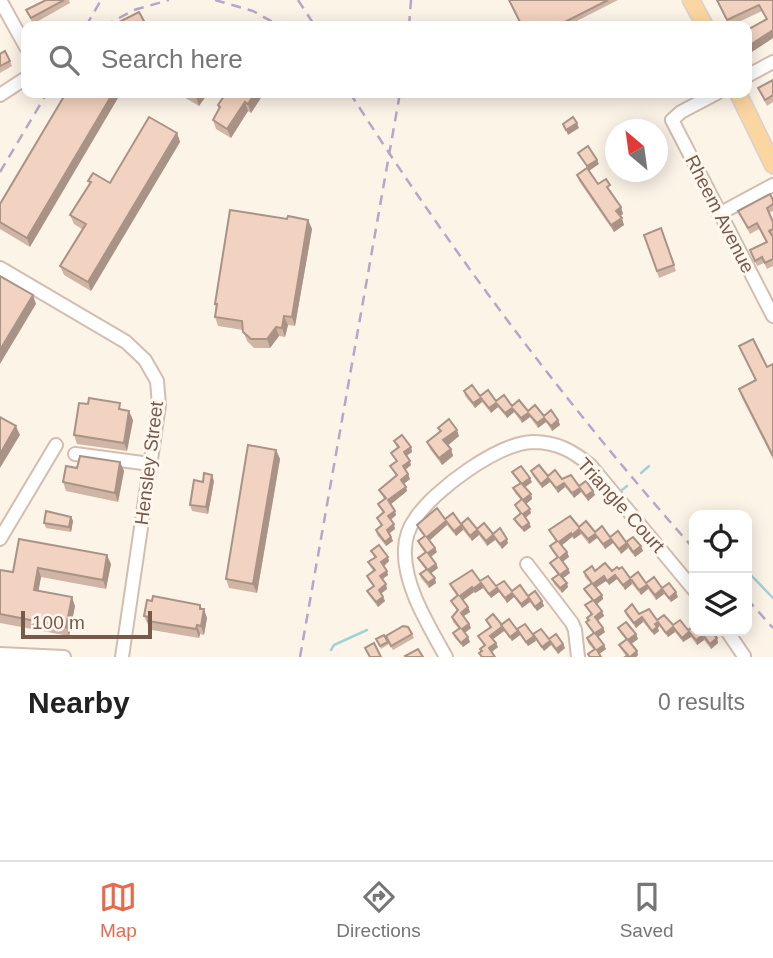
<!DOCTYPE html>
<style>
:root{--surface:#fff;--page:#f6f6f6;--text:#222;--muted:#767676;--line:#e0e0e0;--accent:#e76a4d}
body{margin:0;font-family:Arial,sans-serif;background:var(--page);color:var(--text)}
.controls{position:absolute;right:21px;bottom:21px;display:grid;overflow:hidden;border-radius:14px;box-shadow:0 4px 18px #0003}
.controls button{width:63px;height:63px;display:grid;place-items:center;padding:0;border:0;border-bottom:2px solid var(--line);background:var(--surface);color:var(--text);font:35px sans-serif}
.compass{position:absolute;left:605px;top:119px;width:63px;height:63px;border-radius:50%;background:var(--surface);box-shadow:0 4px 18px #0003;rotate:331deg}
.scale{position:absolute;left:21px;bottom:18px;width:131px;box-sizing:border-box;padding-left:7px;border:4px solid #785a4b;border-top:0;font-size:19px;line-height:24px;white-space:nowrap;color:#785a4b;-webkit-text-stroke:5px #fff8ef;paint-order:stroke}
.list{margin:0;padding:0;list-style:none}
h2{display:flex;justify-content:space-between;align-items:center;height:91px;margin:0;padding:0 28px;font-size:30px}
h2 small{font-size:23px;font-weight:400;color:var(--muted)}
.icon{flex:none;width:38px;height:38px;fill:none;stroke:currentColor;stroke-width:2;stroke-linecap:round;stroke-linejoin:round}
.map{position:relative;flex:none;width:773px;height:657px;overflow:hidden}
.search{position:absolute;background:var(--surface);box-shadow:0 4px 18px #0003;left:21px;right:21px;top:21px;height:77px;display:flex;align-items:center;gap:18px;box-sizing:border-box;padding:0 24px;border-radius:14px;color:var(--muted);font-size:26px}
.sheet{height:203px;background:var(--surface)}
nav{display:flex;justify-content:space-around;align-items:center;box-sizing:border-box;height:98px;border-top:2px solid var(--line);background:var(--surface);font-size:19px;color:var(--muted)}
nav a{display:grid;justify-items:center;gap:4px}
nav .on{color:var(--accent)}
.map>svg:first-child{display:block}
</style>
<div class="map">
<svg width="773" height="657" viewBox="0 0 773 657">
<rect width="100%" height="100%" fill="#fdf4e8"/>
<g fill="none" stroke-linecap="round" stroke-linejoin="round">
<!-- stream -->
<g stroke="#a2d2d9" stroke-width="2.5">
<polyline points="641,473 649,466"/>
<polyline points="622,490 627,486"/>
<polyline points="747,571 773,598"/>
<polyline points="331,650 334,645 367,630"/>
</g>
<!-- minor casing -->
<g stroke="#d2beb0" stroke-width="16">
<g id="minor">
<polyline points="0,0 26,47"/>
<polyline points="747,76 773,62"/>
<polyline points="717,93 681,112 672,120 773,316"/>
<polyline points="0,95 26,78"/>
<polyline points="719,214 773,185"/>
<polyline points="0,268 126,342 145,360 157,381 159,405 122,657"/>
<polyline points="75,454 150,464"/>
<polyline points="0,539 56,445"/>
<polyline points="527,564 572,623 575,630 578,657"/>
<polyline points="727,631 744,656"/>
<polyline points="0,654 64,657"/>
<path d="M446,657C429,626 403,585 405,549C405,539 409,527 415,519C434,490 498,443 533,442C557,442 573,451 591,466L694,590"/>
</g>
</g>
<!-- major casing -->
<g stroke="#d9d1cd" stroke-width="19">
<g id="major">
<polyline points="691,0 705,26"/>
<polyline points="738,93 773,165"/>
</g>
</g>
<!-- minor -->
<use href="#minor" stroke="#fff" stroke-width="12"/>
<!-- major -->
<use href="#major" stroke="#fbd6a1" stroke-width="16"/>
<!-- rail -->
<g stroke="#b7a6c8" stroke-width="2.5" stroke-dasharray="10 7" stroke-linecap="butt">
<polyline points="215,0 253,11 280,26"/>
<polyline points="298,0 315,26"/>
<polyline points="86,26 101,0"/>
<polyline points="104,26 134,10 169,0"/>
<polyline points="409,26 411,0"/>
<path d="M350,93C452,253 568,407 694,549"/>
<polyline points="0,172 47,93"/>
<polyline points="747,599 773,628"/>
<polyline points="300,657 400,93"/>
</g>
</g>
<!-- wall -->
<g fill="#d0b5a5">
<polygon points="46,0 69,0 70,3 33,24 26,10"/>
<polygon points="509,0 618,0 567,26 521,26"/>
<polygon points="716,0 773,0 773,38 747,55 766,19 762,11 730,26"/>
<polygon points="144,21 145,26 118,26"/>
<polygon points="0,54 10,61 12,66 0,73"/>
<polygon points="773,80 773,102 767,106 758,88"/>
<polygon points="66,93 30,247 0,229 0,204"/>
<polygon points="177,93 208,93 199,106"/>
<polygon points="226,93 264,93 251,113 248,111 231,138 216,129 213,120 219,109 218,105"/>
<polygon points="177,133 180,142 91,291 64,275 60,266 82,229 74,224 70,215 90,185 88,181 110,183"/>
<polygon points="577,175 612,191 610,192 621,207 623,214 620,216 624,225 614,232 579,181"/>
<polygon points="773,200 773,211 769,213 773,222 773,235 772,236 773,237 773,266 767,269 764,263 757,266 750,250 766,242 759,229 750,234 738,211"/>
<polygon points="287,219 308,220 312,229 295,326 288,325 285,337 279,336 270,348 254,348 247,341 243,330 218,326 215,317 216,309 215,304"/>
<polygon points="661,228 676,271 659,278 644,235"/>
<polygon points="739,346 767,367 773,364 773,459 742,398 739,389 756,380"/>
<polygon points="464,391 558,420 560,425 552,431 546,422 538,428 530,417 522,423 514,412 507,418 498,407 491,413 482,402 475,408 465,396"/>
<polygon points="123,410 133,420 127,451 77,444 74,435"/>
<polygon points="438,428 459,436 448,445 451,449 453,456 442,465 430,449 427,442 440,432"/>
<polygon points="394,441 411,447 412,452 406,456 411,465 405,470 410,479 404,484 407,491 391,504 396,515 391,520 395,529 389,534 393,541 386,546 377,535 376,530 381,526 377,518 383,513 378,504 384,499 379,490 396,476 390,466 396,461 391,453 397,448"/>
<polygon points="276,450 280,459 257,593 229,588 226,579"/>
<polygon points="120,462 124,471 118,502 66,491 63,482 77,468"/>
<polygon points="531,471 562,479 593,491 595,495 588,501 581,492 574,498 565,487 558,493 550,482 542,488 533,476"/>
<polygon points="512,472 532,482 525,487 531,494 532,499 526,504 531,513 525,518 531,527 524,532 516,523 514,519 520,514 515,505 521,500 515,493 513,488 520,484 514,476"/>
<polygon points="214,481 208,514 192,511 190,505 203,482"/>
<polygon points="71,517 73,521 71,532 46,528 44,523"/>
<polygon points="445,519 493,534 508,543 502,549 495,540 487,546 479,535 472,541 463,530 456,536 447,525 430,540 437,552 431,557 436,564 438,568 431,573 436,583 429,588 421,578 420,574 426,570 420,562 418,558 425,553 420,546 418,541 424,536 419,530 417,525"/>
<polygon points="579,527 626,542 643,551 635,557 628,548 621,554 613,543 605,549 597,538 589,544 581,534 574,539 572,537 562,545 567,552 569,557 562,562 568,569 570,573 563,578 568,587 562,593 554,584 552,579 558,575 552,567 550,563 557,558 552,551 550,546 556,542 551,534 549,530"/>
<polygon points="19,539 111,564 106,589 41,577 38,591 75,606 69,636 0,623 0,570 13,572"/>
<polygon points="371,551 389,561 384,566 388,575 382,580 387,589 381,594 385,601 378,607 369,595 367,591 373,586 369,581 367,576 373,571 368,562 375,558"/>
<polygon points="619,569 630,578 662,588 678,597 671,602 664,594 656,600 648,589 641,595 632,584 625,590 617,579 609,585 606,581 596,588 602,595 603,599 597,604 602,611 604,616 598,621 605,632 598,637 606,649 599,654 601,657 589,657 588,654 594,650 588,643 587,638 593,633 588,626 586,622 588,620 587,618 591,615 585,605 592,600 586,593 584,589 591,584 585,577 584,572"/>
<polygon points="480,581 542,601 544,606 537,611 530,602 522,608 514,597 507,603 499,592 491,598 483,588 475,593 474,592 463,600 468,607 470,612 464,616 471,628 465,633 470,642 463,647 455,638 453,633 459,629 453,622 452,617 457,611 451,601 457,596 452,589 450,584"/>
<polygon points="200,605 207,618 204,635 200,634 199,638 152,630 150,626 148,625 144,616"/>
<polygon points="625,611 639,614 688,630 717,638 718,643 711,649 704,640 697,645 691,637 683,642 675,632 668,637 659,626 658,628 659,631 654,635 643,622 636,628 626,615"/>
<polygon points="486,620 563,644 565,648 558,654 551,645 544,651 536,640 528,646 520,635 512,641 504,631 493,639 498,647 492,652 495,657 481,657 479,653 481,652 480,649 484,646 478,636 490,628"/>
<polygon points="618,628 636,634 638,639 631,644 637,651 638,655 636,657 625,657 626,656 621,649 619,645 626,640 620,632"/>
<polygon points="412,634 414,638 393,650 387,640"/>
<polygon points="384,635 389,644 381,649 376,639"/>
</g>
<!-- shaded-wall -->
<g fill="#a99386">
<polygon points="773,30 773,38 747,55 747,47"/>
<polygon points="113,93 121,93 30,247 27,238"/>
<polygon points="199,93 208,93 199,106 196,97"/>
<polygon points="255,93 264,93 251,113 248,104"/>
<polygon points="245,102 248,111 231,138 227,129"/>
<polygon points="577,123 579,128 568,135 566,130"/>
<polygon points="177,133 180,142 91,291 88,282"/>
<polygon points="597,160 599,164 589,171 587,166"/>
<polygon points="621,207 623,214 619,217 616,211"/>
<polygon points="622,218 624,225 614,232 611,225"/>
<polygon points="308,220 312,229 295,326 292,317"/>
<polygon points="33,295 36,304 0,364 0,350"/>
<polygon points="284,316 288,325 285,337 282,328"/>
<polygon points="276,327 279,336 270,348 267,339"/>
<polygon points="481,398 482,402 475,408 473,403"/>
<polygon points="496,403 498,407 491,413 489,408"/>
<polygon points="512,408 514,412 507,418 505,413"/>
<polygon points="129,411 133,420 127,451 124,443"/>
<polygon points="528,413 530,417 522,423 521,418"/>
<polygon points="544,418 546,422 538,428 537,423"/>
<polygon points="558,420 560,425 552,431 551,426"/>
<polygon points="16,426 20,435 0,468 0,454"/>
<polygon points="457,430 459,436 446,447 443,440"/>
<polygon points="411,447 412,452 405,457 404,452"/>
<polygon points="451,449 453,456 442,465 439,458"/>
<polygon points="276,450 280,459 257,593 253,584"/>
<polygon points="410,461 411,465 404,471 403,466"/>
<polygon points="120,462 124,471 118,502 115,493"/>
<polygon points="408,474 410,479 403,484 401,480"/>
<polygon points="212,475 214,481 208,514 206,507"/>
<polygon points="530,478 532,482 524,488 522,484"/>
<polygon points="548,478 550,482 542,488 541,484"/>
<polygon points="564,483 565,487 558,493 556,488"/>
<polygon points="406,487 407,491 390,505 388,500"/>
<polygon points="580,488 581,492 574,498 572,493"/>
<polygon points="593,491 595,495 588,501 586,496"/>
<polygon points="531,494 532,499 525,505 523,500"/>
<polygon points="530,509 531,513 524,519 523,514"/>
<polygon points="395,511 396,515 390,520 388,516"/>
<polygon points="71,517 73,521 71,532 69,527"/>
<polygon points="446,521 447,525 429,541 427,537"/>
<polygon points="529,523 531,527 524,532 522,528"/>
<polygon points="394,524 395,529 388,534 387,530"/>
<polygon points="462,525 463,530 456,536 454,531"/>
<polygon points="579,529 581,534 574,539 572,535"/>
<polygon points="477,530 479,535 472,541 470,536"/>
<polygon points="571,533 572,537 561,546 559,542"/>
<polygon points="595,534 597,538 589,544 588,539"/>
<polygon points="493,535 495,540 487,546 486,541"/>
<polygon points="391,537 393,541 386,546 385,542"/>
<polygon points="507,539 508,543 502,549 500,544"/>
<polygon points="611,539 613,543 605,549 603,544"/>
<polygon points="627,543 628,548 621,554 619,549"/>
<polygon points="641,546 643,551 635,557 633,552"/>
<polygon points="435,548 437,552 429,558 428,553"/>
<polygon points="567,552 569,557 561,563 560,558"/>
<polygon points="107,555 111,564 106,589 103,580"/>
<polygon points="388,557 389,561 383,567 381,562"/>
<polygon points="436,564 438,568 430,574 428,570"/>
<polygon points="38,568 41,577 37,599 34,590"/>
<polygon points="568,569 570,573 562,579 560,575"/>
<polygon points="387,571 388,575 381,580 380,576"/>
<polygon points="615,575 617,579 609,585 607,581"/>
<polygon points="604,576 606,581 595,588 593,584"/>
<polygon points="435,578 436,583 429,588 428,583"/>
<polygon points="631,579 632,584 625,590 623,585"/>
<polygon points="481,583 483,588 475,593 473,589"/>
<polygon points="567,583 568,587 562,593 560,588"/>
<polygon points="386,584 387,589 380,594 379,590"/>
<polygon points="647,585 648,589 641,595 639,590"/>
<polygon points="472,587 474,592 462,601 460,596"/>
<polygon points="497,588 499,592 491,598 489,594"/>
<polygon points="662,589 664,594 656,600 655,595"/>
<polygon points="676,592 678,597 671,602 669,598"/>
<polygon points="512,593 514,597 507,603 505,598"/>
<polygon points="602,595 603,599 596,605 594,601"/>
<polygon points="72,597 75,606 69,636 66,627"/>
<polygon points="383,597 385,601 378,607 376,602"/>
<polygon points="529,598 530,602 522,608 521,604"/>
<polygon points="542,601 544,606 537,611 535,607"/>
<polygon points="200,605 203,612 204,609 207,618 204,635 201,626"/>
<polygon points="468,607 470,612 462,617 461,613"/>
<polygon points="602,611 604,616 596,621 595,617"/>
<polygon points="642,617 643,622 636,628 634,623"/>
<polygon points="658,622 659,626 658,628 659,631 654,635 652,631 655,624"/>
<polygon points="469,624 471,628 463,634 462,629"/>
<polygon points="197,625 200,634 199,638 196,629"/>
<polygon points="503,626 504,631 492,640 490,636"/>
<polygon points="673,627 675,632 668,637 666,633"/>
<polygon points="603,628 605,632 597,638 595,633"/>
<polygon points="518,631 520,635 512,641 510,637"/>
<polygon points="689,632 691,637 683,642 682,638"/>
<polygon points="636,634 638,639 630,645 628,640"/>
<polygon points="703,635 704,640 697,645 696,640"/>
<polygon points="534,636 536,641 528,646 526,642"/>
<polygon points="468,637 470,642 463,647 461,643"/>
<polygon points="717,638 718,643 711,649 710,644"/>
<polygon points="550,641 551,645 544,651 542,647"/>
<polygon points="496,643 498,647 490,653 489,648"/>
<polygon points="563,644 565,648 558,654 556,649"/>
<polygon points="604,645 606,649 598,655 597,650"/>
<polygon points="637,651 638,655 636,657 629,657"/>
</g>
<!-- building -->
<g fill="#f2d2c0" stroke="#a99386" stroke-width="2">
<polygon points="46,0 64,0 31,18 26,10"/>
<polygon points="509,0 608,0 557,26 522,26"/>
<polygon points="717,0 773,0 773,30 747,47 747,30 767,19 759,5 727,20"/>
<polygon points="139,12 144,21 134,26 118,26 117,23"/>
<polygon points="5,51 10,61 0,66 0,54"/>
<polygon points="773,80 773,95 765,100 758,88"/>
<polygon points="66,93 113,93 27,238 0,222 0,204"/>
<polygon points="188,93 199,93 196,97"/>
<polygon points="226,93 255,93 248,104 245,102 227,129 213,120 220,107 218,105"/>
<polygon points="149,117 177,133 88,282 60,266 86,224 70,215 91,182 88,181 93,173 110,183"/>
<polygon points="573,117 577,123 566,130 563,124"/>
<polygon points="588,146 597,160 587,166 578,153"/>
<polygon points="587,168 598,184 606,179 610,185 607,187 621,207 616,211 622,218 611,225 577,175"/>
<polygon points="770,194 773,200 773,204 767,208 773,222 773,229 769,231 773,237 773,259 765,263 762,257 755,261 750,250 767,242 757,223 748,228 738,211"/>
<polygon points="230,210 287,219 288,216 308,220 292,317 284,316 282,328 276,327 267,339 251,339 243,332 242,321 215,317 217,304 215,304"/>
<polygon points="661,228 674,265 657,271 644,235"/>
<polygon points="0,276 33,295 0,350"/>
<polygon points="753,339 767,367 773,364 773,456 739,389 756,380 739,346"/>
<polygon points="472,385 480,396 488,390 496,401 504,395 512,406 519,400 528,411 535,405 544,416 551,410 558,420 551,426 544,418 537,423 528,413 521,418 512,408 505,413 496,403 489,408 481,398 473,403 464,391"/>
<polygon points="89,398 120,403 119,409 129,411 124,443 74,435 79,403 88,404"/>
<polygon points="0,417 16,426 0,454"/>
<polygon points="449,419 457,430 443,440 451,449 439,458 427,442 441,431 438,428"/>
<polygon points="402,435 411,447 404,452 410,461 403,466 408,474 401,480 406,487 388,500 395,511 388,516 394,524 387,530 391,537 385,542 376,530 382,525 377,518 384,512 378,504 386,498 379,490 397,475 390,466 397,461 391,453 399,447 394,441"/>
<polygon points="248,445 276,450 253,584 226,579"/>
<polygon points="80,456 120,462 115,493 63,482 66,466 77,468"/>
<polygon points="539,465 548,476 555,470 562,479 571,475 579,486 586,481 593,491 586,496 580,488 572,493 564,483 556,488 548,478 541,484 531,471"/>
<polygon points="521,466 530,478 522,484 531,494 523,500 530,509 523,514 529,523 522,528 514,519 521,513 515,505 522,499 513,488 521,483 512,472"/>
<polygon points="204,473 212,475 206,507 190,505 194,480 203,482"/>
<polygon points="437,508 445,519 453,513 461,524 468,518 477,529 484,523 493,534 500,528 507,539 500,544 493,535 486,541 477,530 470,536 462,525 454,531 446,521 427,537 435,548 428,553 436,564 428,570 435,578 428,583 420,574 427,569 418,558 426,552 418,541 425,536 417,525"/>
<polygon points="46,511 71,517 69,527 44,523"/>
<polygon points="570,516 579,527 586,521 595,532 602,526 610,537 618,531 626,542 633,537 641,546 633,552 627,543 619,549 611,539 603,544 595,534 588,539 579,529 572,535 571,533 559,542 567,552 560,558 568,569 560,575 567,583 560,588 552,579 559,574 550,563 558,557 550,546 557,541 549,530"/>
<polygon points="19,539 107,555 103,580 38,568 34,590 72,597 66,627 0,614 0,570 13,572"/>
<polygon points="379,545 388,557 381,562 387,571 380,576 386,584 379,590 383,597 376,602 367,591 374,586 367,576 375,570 368,562 376,557 371,551"/>
<polygon points="605,563 612,571 617,567 619,569 622,567 630,578 638,572 646,583 654,577 662,588 669,583 676,592 669,598 662,589 655,595 647,585 639,590 631,579 623,585 615,575 607,581 604,576 593,584 602,595 594,601 602,611 595,617 603,628 595,633 604,645 597,650 601,657 590,657 588,654 595,649 587,638 594,633 586,622 589,620 587,618 592,614 585,605 593,600 584,589 592,583 584,572 592,566 595,571"/>
<polygon points="472,570 480,581 488,576 496,586 504,581 512,591 520,585 528,596 535,591 542,601 535,607 529,598 521,604 512,593 505,598 497,588 489,594 481,583 473,589 472,587 460,596 468,607 461,613 469,624 462,629 468,637 461,643 453,633 460,628 452,617 458,610 451,601 458,595 450,584"/>
<polygon points="153,596 200,605 200,609 204,609 201,626 197,625 196,629 148,621 149,617 144,616 147,600 152,601"/>
<polygon points="632,604 639,614 649,609 657,620 664,615 673,625 680,620 688,630 694,626 694,631 700,631 702,634 706,631 711,631 717,638 710,644 703,635 696,640 689,632 682,638 673,627 666,633 658,622 655,624 657,627 652,631 642,617 634,623 625,611"/>
<polygon points="493,614 503,626 490,636 496,643 489,648 495,657 482,657 479,653 482,651 480,649 485,645 478,636 491,627 486,620"/>
<polygon points="509,619 518,631 510,637 501,625"/>
<polygon points="626,622 636,634 628,640 637,651 630,657 625,657 628,655 619,645 627,639 618,628"/>
<polygon points="525,624 534,636 526,642 517,629"/>
<polygon points="403,626 408,627 412,634 391,646 386,636"/>
<polygon points="541,629 549,639 556,634 563,644 556,649 550,641 542,647 533,634"/>
<polygon points="384,635 388,642 380,646 376,639"/>
<polygon points="374,643 381,657 370,657 365,648"/>
<polygon points="418,649 423,657 406,657 405,656"/>
</g>
<g text-anchor="middle" dominant-baseline="central" stroke-width="6" stroke-linejoin="round" paint-order="stroke">
<!-- street labels -->
<g font-size="19" fill="#785a4b" stroke="#fff8ef">
<text transform="translate(720 214) rotate(63)">Rheem Avenue</text>
<text transform="translate(149 463) rotate(-83)">Hensley Street</text>
<text transform="translate(621 505) rotate(48)">Triangle Court</text>
</g>
</g>
</svg>
<div class="controls">
<button><svg class="icon" aria-label="locate" viewBox="0 0 24 24"><circle cx="12" cy="12" r="6"/><path d="M12 2v4M12 18v4M2 12h4M18 12h4"/></svg></button>
<button><svg class="icon" aria-label="layers" viewBox="0 0 24 24"><path d="M12 4l9 5-9 5-9-5zM3 14l9 5 9-5"/></svg></button>
</div>
<svg class="compass" viewBox="-18 -18 36 36"><path d="M0-13l5 13h-10z" fill="#e53935"/><path d="M0 13l5-13h-10z" fill="#767676"/></svg>
<div class="scale">100 m</div>
<div class="search"><svg class="icon" aria-label="search" viewBox="0 0 24 24"><circle cx="10" cy="10" r="6"/><path d="M15 15l6 6"/></svg>Search here</div>
</div>
<section class="sheet">
<h2>Nearby<small>0 results</small></h2>
<ul class="list">
</ul>
</section>
<nav>
<a class="on"><svg class="icon" aria-label="map" viewBox="0 0 24 24"><path d="M3 6l6-2 6 2 6-2v14l-6 2-6-2-6 2zM9 4v14M15 6v14"/></svg>Map</a>
<a><svg class="icon" aria-label="directions" viewBox="0 0 24 24"><path d="M12 3l9 9-9 9-9-9zM9 14v-3h6M13 9l2 2-2 2"/></svg>Directions</a>
<a><svg class="icon" aria-label="saved" viewBox="0 0 24 24"><path d="M7 4h10v16l-5-4-5 4z"/></svg>Saved</a>
</nav>
